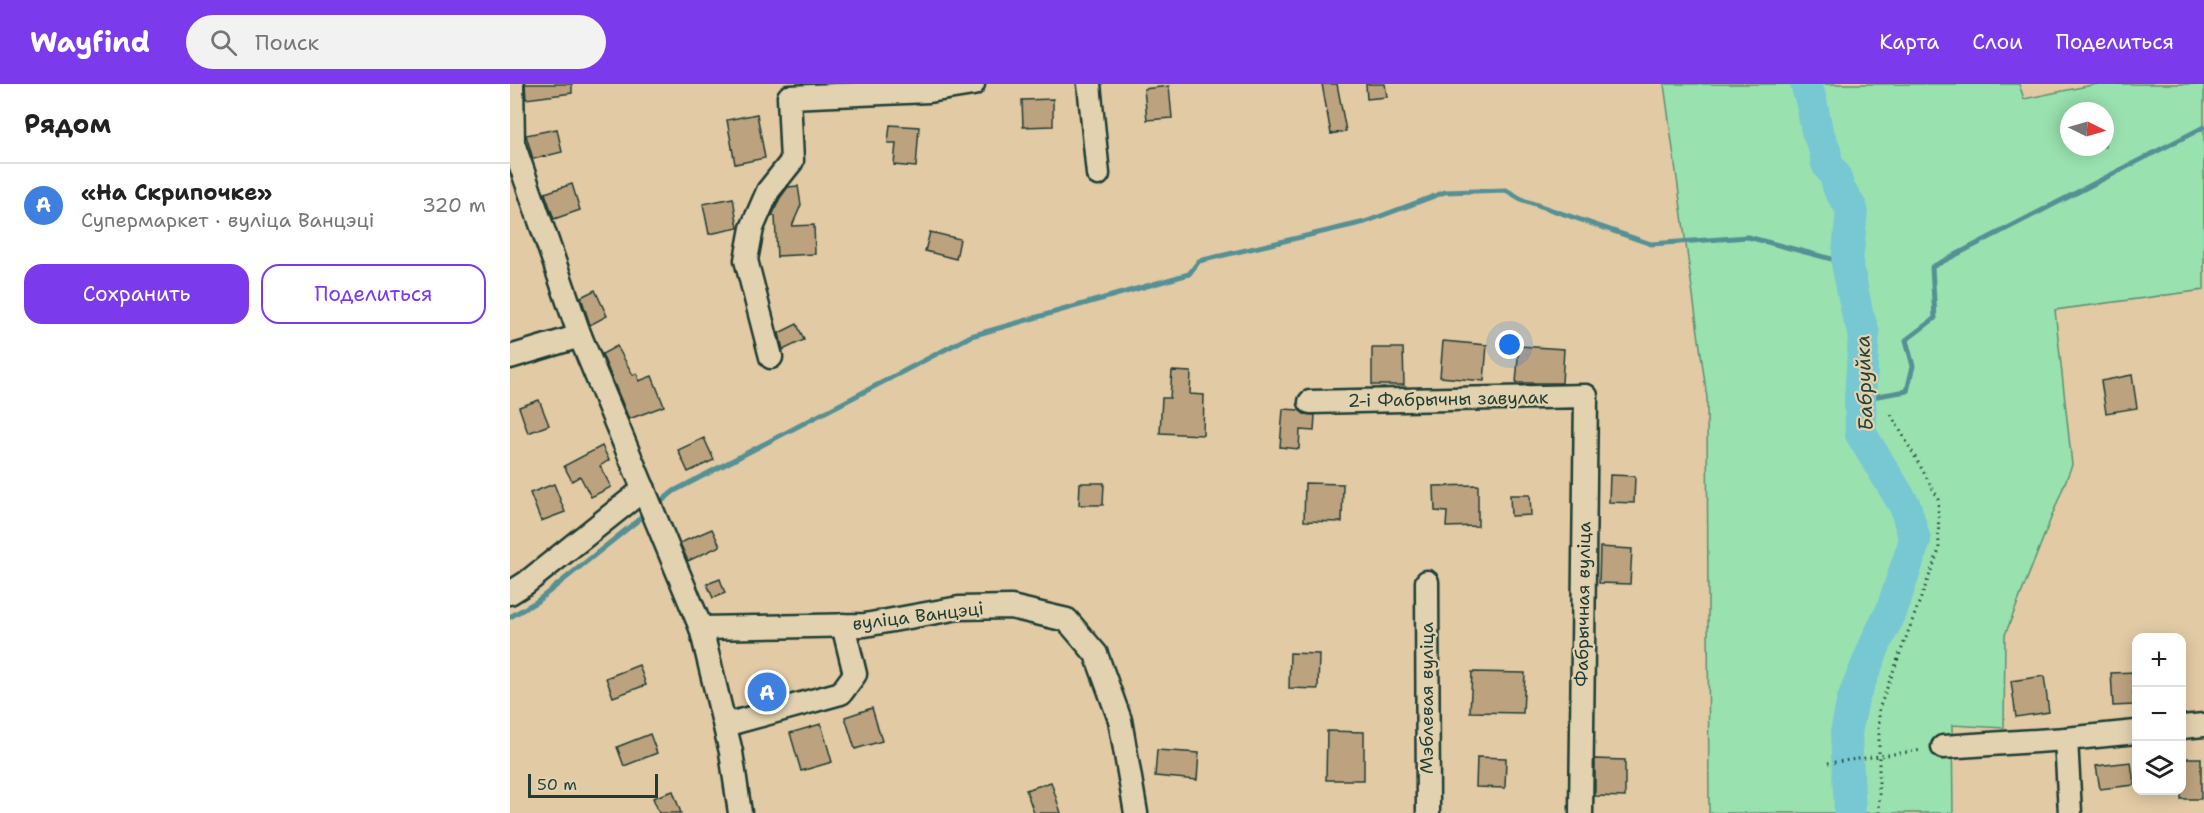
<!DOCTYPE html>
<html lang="ru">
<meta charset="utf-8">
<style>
:root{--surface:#fff;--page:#f2f2f2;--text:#222;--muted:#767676;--line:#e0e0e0;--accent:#7c3aed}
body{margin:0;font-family:"Shantell Sans",sans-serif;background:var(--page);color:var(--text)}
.controls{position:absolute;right:18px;bottom:18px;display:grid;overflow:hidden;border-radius:12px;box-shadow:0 3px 15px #0003}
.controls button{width:54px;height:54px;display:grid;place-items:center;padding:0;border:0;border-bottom:2px solid var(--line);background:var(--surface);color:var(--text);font:30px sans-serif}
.compass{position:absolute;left:1550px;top:18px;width:54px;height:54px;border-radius:50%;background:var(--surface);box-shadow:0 3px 15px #0003;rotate:95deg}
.scale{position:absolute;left:18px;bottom:15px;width:130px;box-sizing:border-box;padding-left:6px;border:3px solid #1f3d34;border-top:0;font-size:16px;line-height:21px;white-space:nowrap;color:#1f3d34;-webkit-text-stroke:4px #e3d2af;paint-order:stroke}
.you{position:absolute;left:1000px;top:261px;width:21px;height:21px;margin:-15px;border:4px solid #fff;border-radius:50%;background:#1a73e8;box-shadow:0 0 0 9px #1a73e833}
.badge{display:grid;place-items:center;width:39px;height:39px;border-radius:50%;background:var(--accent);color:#fff;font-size:20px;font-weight:700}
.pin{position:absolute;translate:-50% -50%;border:3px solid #fff;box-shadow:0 2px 6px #0006}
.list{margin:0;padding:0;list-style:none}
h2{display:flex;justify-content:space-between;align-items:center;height:78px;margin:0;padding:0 24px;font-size:26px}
h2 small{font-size:20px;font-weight:400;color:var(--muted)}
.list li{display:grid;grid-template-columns:39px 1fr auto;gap:18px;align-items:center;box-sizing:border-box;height:84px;padding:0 24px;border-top:2px solid var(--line)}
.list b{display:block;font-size:22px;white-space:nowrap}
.list p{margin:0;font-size:20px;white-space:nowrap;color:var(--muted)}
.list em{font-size:20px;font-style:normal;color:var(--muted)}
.actions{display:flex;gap:12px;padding:18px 24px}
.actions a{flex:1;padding:14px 0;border:2px solid var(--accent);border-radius:18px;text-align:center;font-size:21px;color:var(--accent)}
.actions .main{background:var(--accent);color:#fff}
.icon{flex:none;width:33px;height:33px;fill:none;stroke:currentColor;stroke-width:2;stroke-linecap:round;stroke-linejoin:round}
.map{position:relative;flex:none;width:1694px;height:729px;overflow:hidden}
header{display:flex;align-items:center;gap:36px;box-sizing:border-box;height:84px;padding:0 30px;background:var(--accent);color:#fff}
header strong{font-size:28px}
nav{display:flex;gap:33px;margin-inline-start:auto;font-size:21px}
.search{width:420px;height:54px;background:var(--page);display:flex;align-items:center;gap:15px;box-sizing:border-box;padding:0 21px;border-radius:33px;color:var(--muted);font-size:22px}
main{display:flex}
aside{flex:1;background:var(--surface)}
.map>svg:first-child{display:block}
</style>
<header>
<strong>Wayfind</strong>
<div class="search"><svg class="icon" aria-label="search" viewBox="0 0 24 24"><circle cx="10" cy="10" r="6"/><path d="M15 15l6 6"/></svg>Поиск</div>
<nav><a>Карта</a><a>Слои</a><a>Поделиться</a></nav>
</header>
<main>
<aside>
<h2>Рядом<small></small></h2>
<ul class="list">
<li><span class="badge" style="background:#3f7fe0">A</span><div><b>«На Скрипочке»</b><p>Супермаркет · вуліца Ванцэці</p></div><em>320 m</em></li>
</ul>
<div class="actions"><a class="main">Сохранить</a><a>Поделиться</a></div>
</aside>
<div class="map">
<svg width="1694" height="729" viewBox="0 0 1694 729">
<rect width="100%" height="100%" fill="#e2caa5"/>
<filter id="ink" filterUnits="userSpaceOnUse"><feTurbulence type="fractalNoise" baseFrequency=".0167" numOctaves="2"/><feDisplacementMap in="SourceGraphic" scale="12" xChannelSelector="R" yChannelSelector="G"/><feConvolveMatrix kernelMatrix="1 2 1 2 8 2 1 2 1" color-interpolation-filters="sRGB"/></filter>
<g filter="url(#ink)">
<!-- green -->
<path fill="#99e1af" stroke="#5c8f72" stroke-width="1.5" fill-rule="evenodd" d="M1154,0H1509L1514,15L1587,0H1694V206L1545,226L1562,381L1495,551L1494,644L1442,641L1443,729H1199L1197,314ZM1559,27H1595V63H1559Z"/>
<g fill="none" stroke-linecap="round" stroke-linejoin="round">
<!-- stream -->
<g stroke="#549094" stroke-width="5">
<polyline points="1350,315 1397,307 1403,282 1396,256 1425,234 1422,183 1694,43"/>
<polyline points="147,421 164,407 461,252 679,190 689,177 855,138 935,108 996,106 1013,116 1141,160 1238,153 1337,179"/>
<polyline points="0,533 26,518 137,429"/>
</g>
<!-- river -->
<polyline stroke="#78c8d4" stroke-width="32" points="1296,0 1301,16 1307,47 1315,66 1317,80 1325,91 1329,105 1342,125 1337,179 1347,228 1354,249 1350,315 1351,350 1395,422 1405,456 1381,528 1367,556 1343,615 1336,649 1340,729"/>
</g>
<!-- building -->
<g fill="#bca27f" stroke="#1f3d34" stroke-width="1.5">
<polygon points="15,0 62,0 62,9 16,15"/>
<polygon points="812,0 827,0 836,47 821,50"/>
<polygon points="856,0 875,0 877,13 857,15"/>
<polygon points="659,2 662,34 637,36 634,5"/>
<polygon points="543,15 543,42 513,43 512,16"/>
<polygon points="247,30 255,74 225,80 217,36"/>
<polygon points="380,41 409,43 406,83 384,81 386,59 378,59"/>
<polygon points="47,45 52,68 23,75 16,51"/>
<polygon points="62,100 70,126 44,135 35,109"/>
<polygon points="288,102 291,121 282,142 304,141 305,170 267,172 267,174 265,132 262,132 270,114 278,103"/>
<polygon points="223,114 228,144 199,150 193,120"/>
<polygon points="420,148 450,155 446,175 415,167"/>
<polygon points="85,206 97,232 80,241 71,213"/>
<polygon points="287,240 294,256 273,266 269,249"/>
<polygon points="933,257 977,261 974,297 930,293"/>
<polygon points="107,262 123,291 127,289 129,297 142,292 154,322 119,335 92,270"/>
<polygon points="1009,262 1054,265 1052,299 1006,299"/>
<polygon points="862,264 893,264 894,301 862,301"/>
<polygon points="662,287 681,288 680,310 694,311 693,351 650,349 652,314 660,314"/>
<polygon points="1622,291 1627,324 1596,329 1591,297"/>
<polygon points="29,316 39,341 18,349 9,323"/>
<polygon points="773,325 789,326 794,330 805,331 804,347 790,346 789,365 770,363"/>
<polygon points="194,354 204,376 178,388 168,366"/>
<polygon points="92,362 99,376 90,382 101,403 81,413 70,392 62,397 54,382"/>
<polygon points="1100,391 1125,392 1124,419 1099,418"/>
<polygon points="570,399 594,399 593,421 569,421"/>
<polygon points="795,399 833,400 832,438 794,437"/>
<polygon points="44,400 55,428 31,437 20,409"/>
<polygon points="968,401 968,442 936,443 937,428 925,427 924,402"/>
<polygon points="1000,411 1020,411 1021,431 1001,432"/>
<polygon points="202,445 210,462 178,477 170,459"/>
<polygon points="1090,463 1122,465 1120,500 1089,499"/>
<polygon points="210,495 215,509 203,514 197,500"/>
<polygon points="780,569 809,570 808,605 779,604"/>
<polygon points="129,581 136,601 103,613 96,594"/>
<polygon points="962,588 1015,589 1013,629 960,628"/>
<polygon points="1626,588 1626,606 1623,607 1624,621 1603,622 1601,589"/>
<polygon points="1534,592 1539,628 1506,633 1501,597"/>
<polygon points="362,624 372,657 345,665 335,633"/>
<polygon points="311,640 322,678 291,687 280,649"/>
<polygon points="817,647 854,648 854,696 816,696"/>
<polygon points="140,650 147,669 114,682 107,663"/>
<polygon points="647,666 689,669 687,696 645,692"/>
<polygon points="967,673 996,674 995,704 966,703"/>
<rect x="1671" y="674" width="20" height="41"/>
<polygon points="1085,675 1115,676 1115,713 1085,712"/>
<polygon points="1621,678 1624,701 1590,705 1586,682"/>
<polygon points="541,698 551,729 524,729 516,706"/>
<polygon points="163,707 171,729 149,729 143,714"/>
</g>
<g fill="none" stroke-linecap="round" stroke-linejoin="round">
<!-- minor casing -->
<g stroke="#1f3d34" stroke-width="27">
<g id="minor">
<polyline points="2,0 3,59 70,252 191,544 221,668 230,729"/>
<polyline points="579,0 588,90"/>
<polyline points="0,273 70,252"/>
<polyline points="261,273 236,176 242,144 258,107 282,77 279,13 419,7 463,0"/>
<polyline points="800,318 1076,312 1071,729"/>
<polyline points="917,498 918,729"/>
<polyline points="0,509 16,499 134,405"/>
<polyline points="191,544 355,541 449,524 501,523 557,536 586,570 610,636 626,729"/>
<polyline points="215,641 331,609 345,590 333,541"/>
<polyline points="1672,643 1694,641"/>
<polyline points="1556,655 1560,729"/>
<polyline points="1433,663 1556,655 1626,648"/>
</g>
</g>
<!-- path -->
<g stroke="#1f3d34" stroke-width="3" stroke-dasharray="1.5 4.5" stroke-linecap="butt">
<polyline points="1318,679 1413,666"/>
<polyline points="1369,729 1369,625 1429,466 1428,414 1381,330"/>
</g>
<!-- minor -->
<use href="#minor" stroke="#e3d2af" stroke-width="22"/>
</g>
</g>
<g text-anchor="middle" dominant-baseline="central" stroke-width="4.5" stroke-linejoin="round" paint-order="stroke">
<!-- street labels -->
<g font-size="18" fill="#1f3d34" stroke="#e3d2af">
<text transform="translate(938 315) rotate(-1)">2-і Фабрычны завулак</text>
<text transform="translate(1073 520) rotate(-89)">Фабрычная вуліца</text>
<text transform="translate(408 532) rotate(-7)">вуліца Ванцэці</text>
<text transform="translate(917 614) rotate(-90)">Мэблевая вуліца</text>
</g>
<!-- water labels -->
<g font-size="20" font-style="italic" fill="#23443c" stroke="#e3d2af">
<text transform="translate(1354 299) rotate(-92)">Бабруйка</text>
</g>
</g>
</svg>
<div class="controls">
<button>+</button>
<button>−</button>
<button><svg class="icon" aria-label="layers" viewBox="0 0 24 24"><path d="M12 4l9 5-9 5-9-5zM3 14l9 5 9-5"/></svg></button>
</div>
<svg class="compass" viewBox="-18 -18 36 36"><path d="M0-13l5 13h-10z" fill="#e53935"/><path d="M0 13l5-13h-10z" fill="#767676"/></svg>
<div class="scale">50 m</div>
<div class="you"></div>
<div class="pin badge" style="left:257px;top:608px;background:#3f7fe0">A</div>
</div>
</main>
